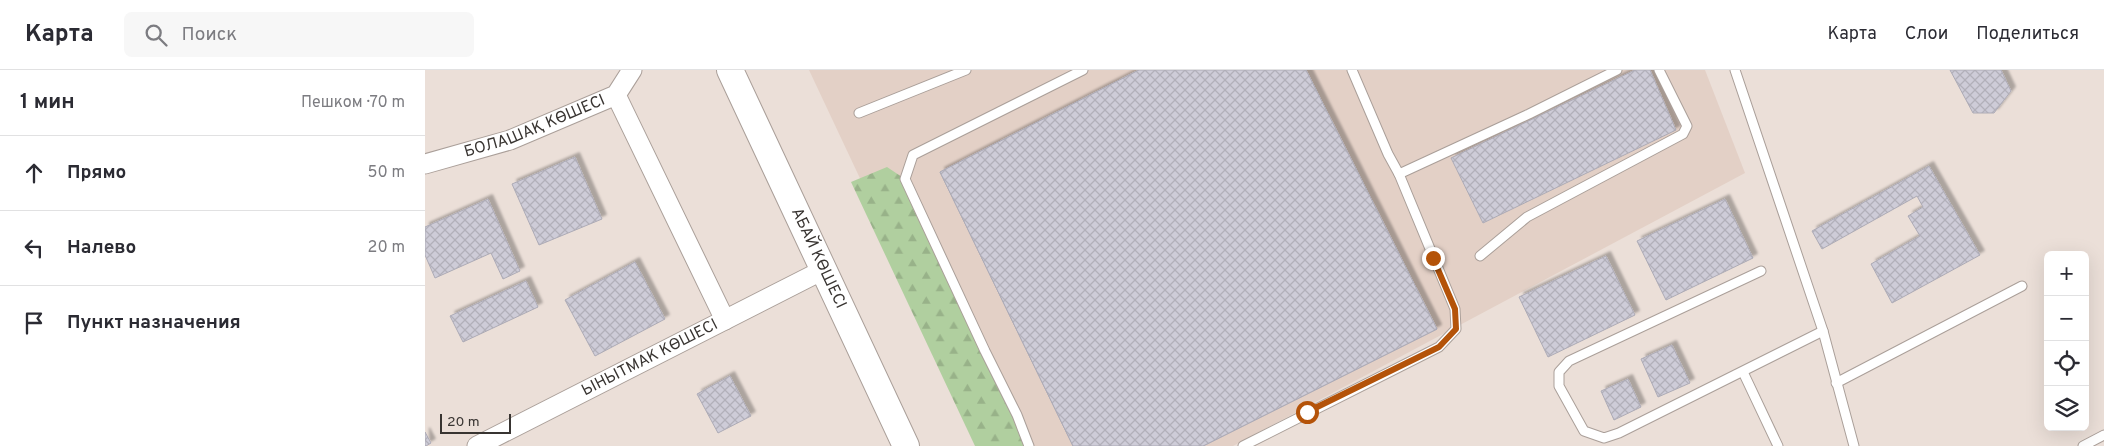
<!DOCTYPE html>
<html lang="ru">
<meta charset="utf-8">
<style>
:root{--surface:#fff;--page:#f7f7f7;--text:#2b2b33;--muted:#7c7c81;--line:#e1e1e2}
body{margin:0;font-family:Overpass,sans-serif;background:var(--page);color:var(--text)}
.controls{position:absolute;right:15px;bottom:15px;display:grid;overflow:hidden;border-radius:8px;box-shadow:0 5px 20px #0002}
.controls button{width:45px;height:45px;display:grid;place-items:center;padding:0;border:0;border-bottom:1px solid var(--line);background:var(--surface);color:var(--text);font:25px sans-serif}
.scale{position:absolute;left:15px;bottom:12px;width:71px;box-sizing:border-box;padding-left:5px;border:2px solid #383431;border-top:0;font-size:14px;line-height:18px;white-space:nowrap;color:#383431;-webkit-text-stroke:4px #ebdfd8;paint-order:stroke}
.stop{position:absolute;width:15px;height:15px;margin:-11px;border:4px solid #b45309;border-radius:50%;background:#fff}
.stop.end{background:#b45309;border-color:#fff;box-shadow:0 1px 5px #0008}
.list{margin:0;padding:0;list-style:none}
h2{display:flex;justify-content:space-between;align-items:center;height:65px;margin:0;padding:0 20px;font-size:21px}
h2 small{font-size:16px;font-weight:400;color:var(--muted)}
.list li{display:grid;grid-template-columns:32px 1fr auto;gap:15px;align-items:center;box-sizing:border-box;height:75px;padding:0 20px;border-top:1px solid var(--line)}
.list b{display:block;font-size:19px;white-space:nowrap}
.list em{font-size:16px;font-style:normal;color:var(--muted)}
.icon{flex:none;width:28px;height:28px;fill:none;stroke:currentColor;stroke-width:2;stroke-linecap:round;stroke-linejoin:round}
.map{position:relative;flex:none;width:1679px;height:376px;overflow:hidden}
header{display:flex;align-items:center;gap:30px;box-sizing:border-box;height:70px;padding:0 25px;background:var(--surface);border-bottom:1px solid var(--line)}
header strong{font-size:24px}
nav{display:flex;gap:28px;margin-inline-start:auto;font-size:18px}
.search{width:350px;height:45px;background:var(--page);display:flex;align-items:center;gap:12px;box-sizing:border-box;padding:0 18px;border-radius:8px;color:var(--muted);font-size:19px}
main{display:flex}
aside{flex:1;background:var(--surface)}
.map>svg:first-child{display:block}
</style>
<header>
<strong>Карта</strong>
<div class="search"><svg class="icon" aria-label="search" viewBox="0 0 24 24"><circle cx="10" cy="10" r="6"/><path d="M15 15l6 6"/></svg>Поиск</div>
<nav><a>Карта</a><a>Слои</a><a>Поделиться</a></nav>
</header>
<main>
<aside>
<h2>1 мин<small>Пешком · 70 m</small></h2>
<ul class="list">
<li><svg class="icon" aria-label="ahead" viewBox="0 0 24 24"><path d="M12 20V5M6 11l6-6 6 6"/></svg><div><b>Прямо</b></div><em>50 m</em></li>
<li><svg class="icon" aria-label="left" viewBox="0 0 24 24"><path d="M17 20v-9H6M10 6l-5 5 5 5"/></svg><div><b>Налево</b></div><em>20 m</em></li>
<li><svg class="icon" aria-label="arrive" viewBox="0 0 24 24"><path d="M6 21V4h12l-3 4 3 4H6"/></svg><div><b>Пункт назначения</b></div></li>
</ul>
</aside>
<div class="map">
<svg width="1679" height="376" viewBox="0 0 1679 376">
<defs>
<pattern id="forest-firs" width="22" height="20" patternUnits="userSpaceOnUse" patternTransform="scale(1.25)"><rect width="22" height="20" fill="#b0cf9f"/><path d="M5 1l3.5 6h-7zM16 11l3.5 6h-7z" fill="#98b289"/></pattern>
<pattern id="building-cross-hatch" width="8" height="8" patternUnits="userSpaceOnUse" patternTransform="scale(1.25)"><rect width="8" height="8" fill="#ceccd8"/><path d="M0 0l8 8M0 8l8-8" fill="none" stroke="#b2b0ba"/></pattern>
<filter id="shadow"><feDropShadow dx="4.5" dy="-4.5" stdDeviation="1" flood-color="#0004"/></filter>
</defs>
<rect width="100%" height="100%" fill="#ebdfd8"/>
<!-- built -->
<polygon fill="#e3d0c6" points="384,0 1280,0 1320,103 808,376 561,376"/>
<!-- forest -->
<polygon fill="url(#forest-firs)" points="462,97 480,109 604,376 550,376 426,112"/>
<!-- building -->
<g fill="url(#building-cross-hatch)" stroke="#adabb6" fill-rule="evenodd" filter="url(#shadow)">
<path d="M714,0H881L1012,259L778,376H648L515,102ZM821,27L849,85L767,124L739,66ZM693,89L721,147L639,187L610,128ZM884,163L912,222L830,261L802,203ZM756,226L784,284L701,323L673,265Z"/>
<polygon points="714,0 881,0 1012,259 778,376 648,376 515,102"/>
<polygon points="1210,0 1225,0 1251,60 1058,153 1026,88"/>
<polygon points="1525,0 1576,0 1586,21 1569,43 1548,43"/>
<polygon points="150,87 177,149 114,175 87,114"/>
<polygon points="1504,96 1555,185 1467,233 1446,194 1495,166 1483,146 1498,137 1492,126 1397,179 1387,161"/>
<polygon points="63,129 95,201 78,209 66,183 10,208 0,185 0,157"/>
<polygon points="1300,129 1328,188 1241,230 1212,171"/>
<polygon points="1181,186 1210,245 1123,287 1094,227"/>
<polygon points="210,192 240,249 170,286 140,230"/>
<polygon points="101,211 113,237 38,272 25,246"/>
<polygon points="1247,275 1265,313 1233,327 1216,289"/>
<polygon points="305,306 326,346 293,363 272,324"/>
<polygon points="1203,309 1216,337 1189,350 1176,321"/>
<polygon points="0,362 6,373 1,376 0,376"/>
</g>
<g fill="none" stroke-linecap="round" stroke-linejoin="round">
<!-- lane casing -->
<g stroke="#aa9f99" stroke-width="11">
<g id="lane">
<polyline points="927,0 963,84 974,104"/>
<polyline points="1310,0 1398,261 1429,376"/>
<polyline points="434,43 541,0"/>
<polyline points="1055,186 1102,147 1258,64 1262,56 1234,0"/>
<polyline points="1336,201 1144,291 1134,302 1134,316 1159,361 1179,368 1194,363 1398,261"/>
<polyline points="1318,302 1353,376"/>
<polyline points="1411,313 1597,216"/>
<polyline points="604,376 592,345 560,281 480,109 488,85 658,0"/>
<polyline points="818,376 1014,277 1031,259 1030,239 974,104 1104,44 1192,0"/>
<polyline points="1658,376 1679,365"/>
</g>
</g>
<!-- street casing -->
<g stroke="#aa9f99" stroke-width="21">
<g id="street">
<polyline points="191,25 300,250"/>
<path id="s1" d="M0,94L85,70L191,25L207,0"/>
<path id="s2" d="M52,376L398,200"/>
</g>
</g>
<!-- secondary casing -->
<g stroke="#aa9f99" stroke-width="28">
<g id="secondary">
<path id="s3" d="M305,0L481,376"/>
</g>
</g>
<!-- lane -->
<use href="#lane" stroke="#fff" stroke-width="9"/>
<!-- street -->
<use href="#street" stroke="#fff" stroke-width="19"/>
<!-- secondary -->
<use href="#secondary" stroke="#fff" stroke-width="26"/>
</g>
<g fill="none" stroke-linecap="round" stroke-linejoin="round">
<!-- route -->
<polyline stroke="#b45309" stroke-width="6" points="882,342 1014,277 1031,259 1030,239 1008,188"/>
</g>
<g text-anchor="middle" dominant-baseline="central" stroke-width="5" stroke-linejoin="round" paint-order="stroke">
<!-- street labels -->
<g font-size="16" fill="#383431" stroke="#ebdfd8">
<text stroke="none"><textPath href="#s1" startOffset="116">БОЛАШАҚ КӨШЕСІ</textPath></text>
<text stroke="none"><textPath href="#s3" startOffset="208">АБАЙ КӨШЕСІ</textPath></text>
<text stroke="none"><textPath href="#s2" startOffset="194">ЫНЫТМАК КӨШЕСІ</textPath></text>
</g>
</g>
</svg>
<div class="controls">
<button>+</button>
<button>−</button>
<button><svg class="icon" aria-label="locate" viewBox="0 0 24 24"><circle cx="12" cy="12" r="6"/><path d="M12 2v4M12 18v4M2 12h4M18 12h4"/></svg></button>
<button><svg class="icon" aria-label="layers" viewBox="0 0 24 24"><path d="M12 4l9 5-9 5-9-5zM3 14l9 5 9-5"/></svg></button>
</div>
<div class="scale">20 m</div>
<div class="stop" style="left:882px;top:342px"></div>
<div class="stop end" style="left:1008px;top:188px"></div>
</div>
</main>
